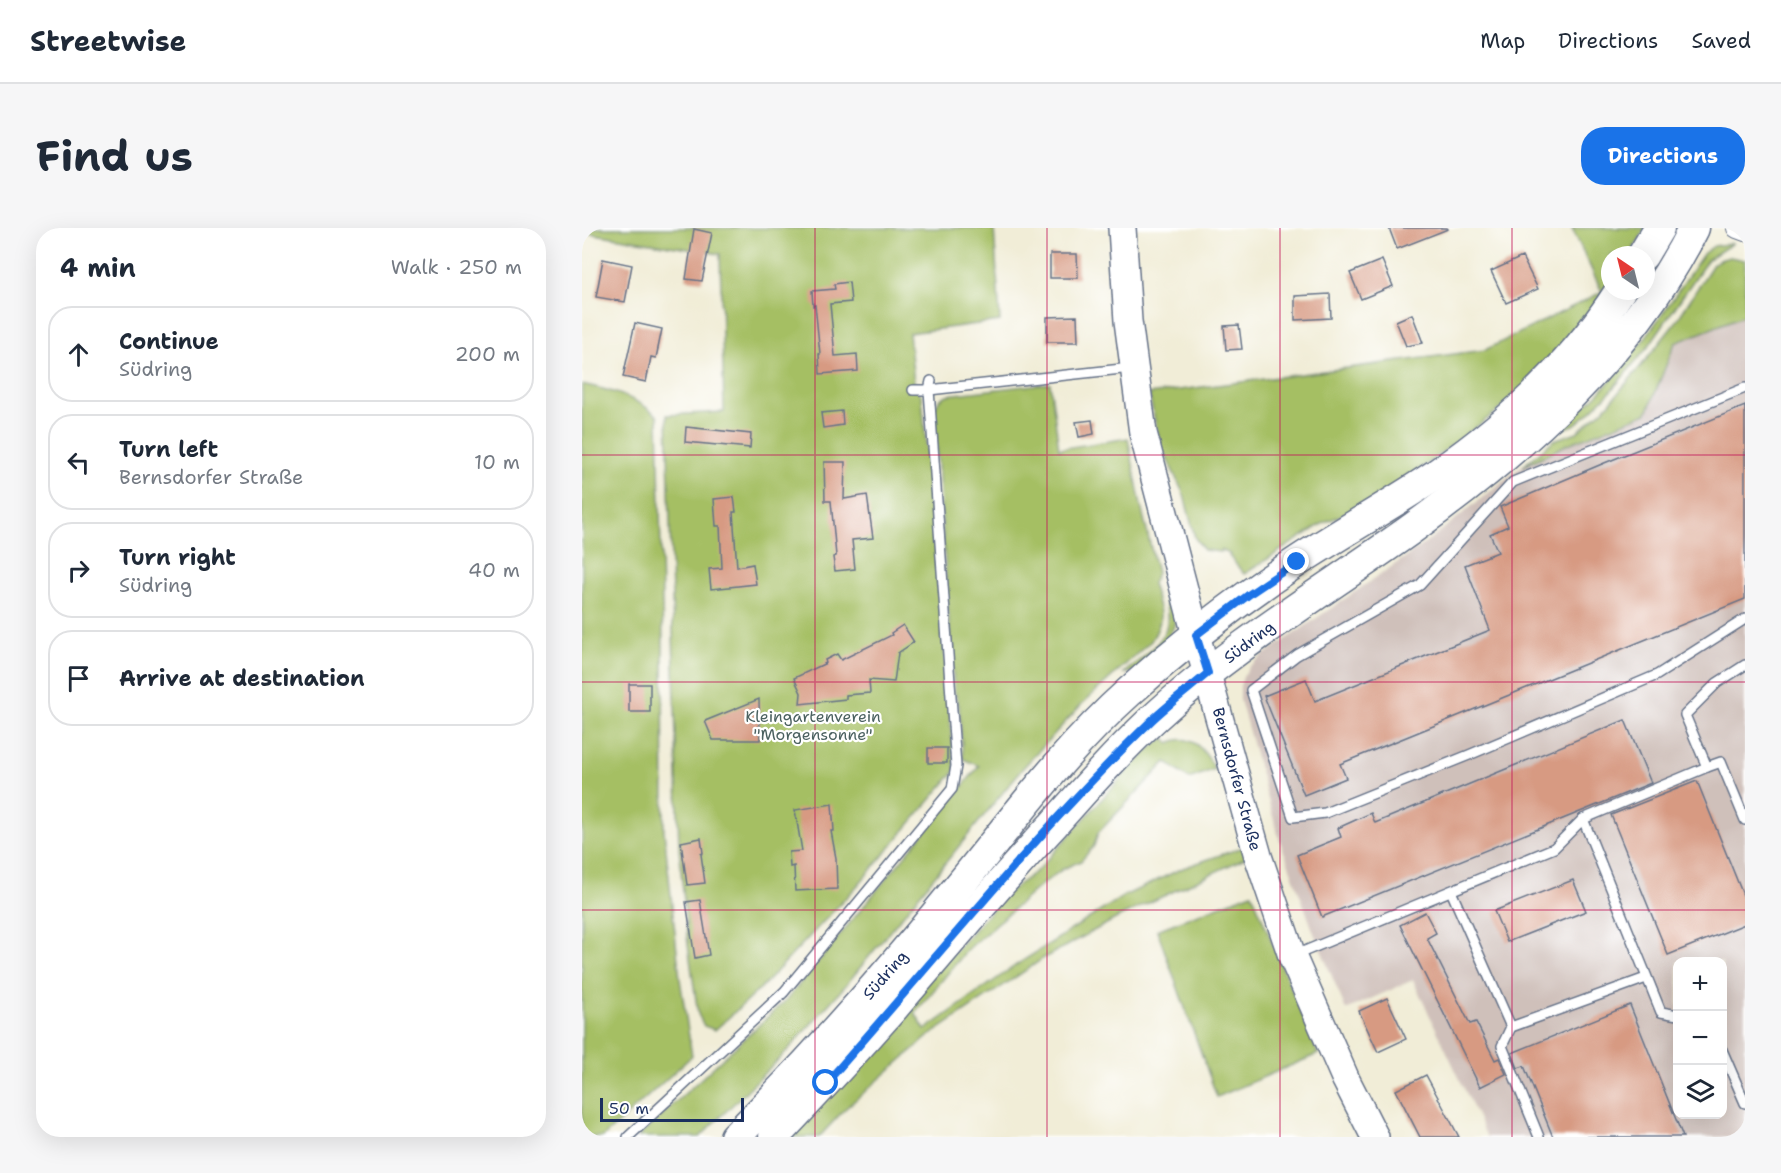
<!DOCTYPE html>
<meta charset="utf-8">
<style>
:root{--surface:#fff;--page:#f6f6f7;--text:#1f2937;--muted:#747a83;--line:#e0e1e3;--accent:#1a73e8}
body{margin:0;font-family:"Shantell Sans",sans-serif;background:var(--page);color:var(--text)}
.controls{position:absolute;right:18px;bottom:18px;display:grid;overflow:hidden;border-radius:12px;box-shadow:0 6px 24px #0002}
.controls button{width:54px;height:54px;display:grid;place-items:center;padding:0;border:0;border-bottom:2px solid var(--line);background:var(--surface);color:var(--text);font:30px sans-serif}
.compass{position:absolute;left:1019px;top:18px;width:54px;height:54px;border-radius:50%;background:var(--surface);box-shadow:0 6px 24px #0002;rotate:325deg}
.scale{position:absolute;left:18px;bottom:15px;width:144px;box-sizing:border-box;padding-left:6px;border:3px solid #1b2f5e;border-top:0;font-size:16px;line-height:21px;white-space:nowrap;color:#1b2f5e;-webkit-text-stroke:4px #fff;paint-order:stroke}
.stop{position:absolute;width:18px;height:18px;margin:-14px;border:4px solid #1a73e8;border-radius:50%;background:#fff}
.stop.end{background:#1a73e8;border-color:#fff;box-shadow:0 2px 6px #0008}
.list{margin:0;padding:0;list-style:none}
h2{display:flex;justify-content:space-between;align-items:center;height:78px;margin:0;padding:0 24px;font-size:26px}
h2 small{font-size:20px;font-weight:400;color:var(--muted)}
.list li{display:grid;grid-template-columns:39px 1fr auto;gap:18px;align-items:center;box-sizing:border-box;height:96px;margin:0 12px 12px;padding:0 12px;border:2px solid var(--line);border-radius:24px}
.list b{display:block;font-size:22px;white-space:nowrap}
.list p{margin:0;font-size:20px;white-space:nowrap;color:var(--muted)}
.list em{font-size:20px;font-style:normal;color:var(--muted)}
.icon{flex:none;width:33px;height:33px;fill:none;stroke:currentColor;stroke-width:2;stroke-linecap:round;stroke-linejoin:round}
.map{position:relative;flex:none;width:1163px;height:909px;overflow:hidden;border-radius:24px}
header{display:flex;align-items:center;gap:36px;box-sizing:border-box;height:84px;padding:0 30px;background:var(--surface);border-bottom:2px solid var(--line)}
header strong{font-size:28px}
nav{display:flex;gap:33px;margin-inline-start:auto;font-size:21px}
.intro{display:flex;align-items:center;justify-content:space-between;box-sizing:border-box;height:144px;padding:0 36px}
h1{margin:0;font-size:42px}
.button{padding:15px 27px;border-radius:24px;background:var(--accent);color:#fff;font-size:21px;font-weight:700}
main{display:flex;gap:36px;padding:0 36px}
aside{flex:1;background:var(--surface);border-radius:24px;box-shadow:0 6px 24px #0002}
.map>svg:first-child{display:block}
</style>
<header>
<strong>Streetwise</strong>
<nav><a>Map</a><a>Directions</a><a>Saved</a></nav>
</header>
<div class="intro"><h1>Find us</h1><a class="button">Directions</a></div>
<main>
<aside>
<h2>4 min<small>Walk · 250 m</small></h2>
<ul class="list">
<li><svg class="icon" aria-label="ahead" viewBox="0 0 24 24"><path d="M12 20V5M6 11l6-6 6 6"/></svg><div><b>Continue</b><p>Südring</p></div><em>200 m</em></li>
<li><svg class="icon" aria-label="left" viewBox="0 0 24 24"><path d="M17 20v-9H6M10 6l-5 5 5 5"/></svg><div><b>Turn left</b><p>Bernsdorfer Straße</p></div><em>10 m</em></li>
<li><svg class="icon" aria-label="right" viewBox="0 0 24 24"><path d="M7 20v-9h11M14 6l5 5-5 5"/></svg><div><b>Turn right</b><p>Südring</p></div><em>40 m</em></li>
<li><svg class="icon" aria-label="arrive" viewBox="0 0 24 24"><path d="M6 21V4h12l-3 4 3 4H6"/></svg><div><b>Arrive at destination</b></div></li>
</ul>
</aside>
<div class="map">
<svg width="1163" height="909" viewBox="0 0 1163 909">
<rect width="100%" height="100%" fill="#fff"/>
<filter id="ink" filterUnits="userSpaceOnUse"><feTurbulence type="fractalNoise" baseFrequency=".0167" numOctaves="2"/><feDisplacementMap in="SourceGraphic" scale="12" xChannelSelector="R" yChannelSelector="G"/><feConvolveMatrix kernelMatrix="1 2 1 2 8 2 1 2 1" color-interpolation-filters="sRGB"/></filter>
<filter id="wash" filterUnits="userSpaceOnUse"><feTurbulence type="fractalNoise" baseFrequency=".008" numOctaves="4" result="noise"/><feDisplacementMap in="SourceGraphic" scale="24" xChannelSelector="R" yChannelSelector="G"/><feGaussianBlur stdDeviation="1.35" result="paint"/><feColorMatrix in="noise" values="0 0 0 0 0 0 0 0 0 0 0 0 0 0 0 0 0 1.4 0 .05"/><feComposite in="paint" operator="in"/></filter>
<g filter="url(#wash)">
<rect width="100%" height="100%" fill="#f1edd7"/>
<!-- industrial -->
<path fill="#cfc0ba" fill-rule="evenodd" d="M1148,29L1163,32V909H905L831,752L764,782L732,705L697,610L658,472V458L661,449L668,438L681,427L844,315L972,212L995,204L1017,186L1063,133L1094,94L1131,36L1137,32ZM1096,734H1140V886H1096Z"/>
<!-- green -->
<g fill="#a5bf64" stroke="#607761" stroke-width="1.5">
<polygon points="0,0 412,0 418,93 327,105 332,154 340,169 373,543 277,656 178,761 133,802 122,798 116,786 106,717 97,621 85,187 142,184 138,26 0,4"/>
<polygon points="990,0 1064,0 1048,27 1028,27 1028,60 933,170 803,267 738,297 667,343 662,346 647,328 648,326 639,322 638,324 622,322 613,310 602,267 578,216 567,166 903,122 1020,64"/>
<path d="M1151,15L1126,31L1066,119L1028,164L1006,186L992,197L981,201L970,202C1033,165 1081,84 1122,25L1132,18Z"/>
<polygon points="1148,29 1163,32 1163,87 1093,115 1065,185 984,217 941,238 972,212 995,204 1026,177 1063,133 1094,94 1131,36 1137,32"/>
<path d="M468,155L477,221L546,210L559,278L575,345L570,355C577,382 585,388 569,413L500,476L440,541L264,757L205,823L118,909H56L206,770L397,538L381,531L377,478L372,462L352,182L357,172L365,167Z"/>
<path d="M0,156C28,162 54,169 76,188L81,417L82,603L98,751L110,828L21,909H0Z"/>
<path d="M589,370L593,389L592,398L584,416L556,444L542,445C556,432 583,416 585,395C586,388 584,382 584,375Z"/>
<path d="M583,510L587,515C610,503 623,523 633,541L607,551L584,534L516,605L512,618L499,633L481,641L459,657L386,721L333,785L343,802L434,737L542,668L601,640L664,618L665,629L539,688L462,730L347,808L264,880L237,909H206L424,666L457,641L545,543L574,515Z"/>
<polygon points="670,665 736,826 635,869 575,702"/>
</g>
<g id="blocks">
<!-- building -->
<g fill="#d79a82">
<polygon points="807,0 865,0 866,1 815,21"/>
<polygon points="112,1 130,5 120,53 104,51"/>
<polygon points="468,26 495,26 496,50 468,50"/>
<polygon points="940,29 956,61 924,75 909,43"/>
<polygon points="21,31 50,37 43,74 14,69"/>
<polygon points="800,32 811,58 779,71 768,45"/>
<polygon points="267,54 269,74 248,76 253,128 275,126 276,143 238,146 237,126 238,126 233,77 231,78 230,63 253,61 252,56"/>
<polygon points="748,66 749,90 713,92 713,68"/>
<polygon points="830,86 841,115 824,118 814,93"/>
<polygon points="495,88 496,114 465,114 465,89"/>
<polygon points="53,95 80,101 74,130 69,129 64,154 41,149"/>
<polygon points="657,97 660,121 644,122 642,98"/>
<polygon points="1163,178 1163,371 758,536 764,550 722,567 682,468 724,451 733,473 908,402 883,337 916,324 908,306 926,298 918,279 1020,236"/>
<polygon points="260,183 261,197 241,200 239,185"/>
<polygon points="510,192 512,206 497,209 494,194"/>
<polygon points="104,199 169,206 168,220 103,214"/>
<polygon points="242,234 263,234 262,271 285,267 291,310 270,312 273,341 253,343 251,329 254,328 249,273 243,273"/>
<polygon points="152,269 154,284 151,284 155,339 171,336 174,356 129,361 127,341 140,340 138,298 134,298 132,271"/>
<polygon points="321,397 332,414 316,425 312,454 287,452 288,465 264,467 264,471 218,476 219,465 212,450 244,435 243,432 255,426 259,432 310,407 309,405"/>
<rect x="47" y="456" width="21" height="28"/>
<polygon points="177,471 178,512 131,512 123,493"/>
<polygon points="1043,492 1069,555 740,689 715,627 759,609 756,600 789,585 793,595"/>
<rect x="346" y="520" width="19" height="15"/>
<polygon points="1115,553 1163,672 1163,696 1086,727 1029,587"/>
<polygon points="250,576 252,603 249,603 254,630 255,661 213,663 212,638 208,639 207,624 220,623 213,582"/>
<polygon points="119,610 121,625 119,626 123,655 105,657 99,614"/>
<polygon points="991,652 1004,683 925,714 912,683"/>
<polygon points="118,672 127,727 113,730 104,674"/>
<polygon points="843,684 854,705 845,710 888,796 894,794 913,832 917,830 924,846 898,859 818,697"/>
<polygon points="805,770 824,811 796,824 777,783"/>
<polygon points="1048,777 1101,909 971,909 942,838 936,840 930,825"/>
<polygon points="844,847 859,875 877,909 838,909 814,862"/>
</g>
</g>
</g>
<g filter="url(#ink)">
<use href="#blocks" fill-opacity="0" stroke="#667288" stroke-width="1.5"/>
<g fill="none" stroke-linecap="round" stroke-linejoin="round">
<!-- lane casing -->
<g stroke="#667288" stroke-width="12">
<g id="lane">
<polyline points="1163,160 931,254 838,357 715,427 669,462 711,589 743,585 887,527 1075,447 1163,391"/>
<polyline points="331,162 347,162 549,140"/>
<polyline points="1125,539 1139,534 1163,592"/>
<polyline points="1001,591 1079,784 1096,787"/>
<polyline points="869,663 929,799 920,818 957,909"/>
<polyline points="711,728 972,620 1001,591 1125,539 1103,487 1135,455 1163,437"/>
<polyline points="929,799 1064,750"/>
<polyline points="1140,822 1163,875"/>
<polyline points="46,909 202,764 370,561 374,538 347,162 349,153"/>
</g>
</g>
<!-- street casing -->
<g stroke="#667288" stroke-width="22">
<polyline id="street" points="1155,0 1163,3"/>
</g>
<!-- secondary casing -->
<g stroke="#667288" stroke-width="30">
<polyline id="secondary" points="540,0 546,93 561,205 614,407 676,628 710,728 764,852 793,909"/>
</g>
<!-- primary casing -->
<g stroke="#667288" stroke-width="33">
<g id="primary">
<polyline points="1061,27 1077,0"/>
<path d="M153,909C229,833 300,753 368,669C426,599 479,525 547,464C599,417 655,373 713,335C760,304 809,277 855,246C926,197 992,135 1038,63"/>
<path d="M192,909C233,866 273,823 312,779C365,718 416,656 471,597C503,561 535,525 570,492C649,419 741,364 828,302C940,221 1049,126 1112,0"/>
</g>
</g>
<!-- lane -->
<use href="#lane" stroke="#fff" stroke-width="9"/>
<!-- street -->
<use href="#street" stroke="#fff" stroke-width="20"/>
<!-- secondary -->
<use href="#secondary" stroke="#fff" stroke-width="27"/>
<!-- primary -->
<use href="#primary" stroke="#fff" stroke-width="30"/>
</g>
</g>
<g fill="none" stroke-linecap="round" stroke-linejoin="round" filter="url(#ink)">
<!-- route -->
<path stroke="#1a73e8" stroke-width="8" d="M244,855C352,734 453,605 570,492C587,476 607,461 626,445L614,407L669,365L715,334"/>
</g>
<!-- grid -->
<path fill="none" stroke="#c2185b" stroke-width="1.5" stroke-opacity="0.55" d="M233,0V909M465,0V909M698,0V909M930,0V909M0,227H1163M0,454H1163M0,682H1163"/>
<g text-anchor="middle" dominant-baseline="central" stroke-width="4.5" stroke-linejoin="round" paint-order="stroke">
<!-- street labels -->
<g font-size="16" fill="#1b2f5e" stroke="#fff">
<text transform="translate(667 414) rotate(-37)">Südring</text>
<text transform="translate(655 551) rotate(75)">Bernsdorfer Straße</text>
<text transform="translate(303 747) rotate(-49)">Südring</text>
</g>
<!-- park labels -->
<g font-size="16" fill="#4b6160" stroke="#fff">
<text x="231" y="488">Kleingartenverein<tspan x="231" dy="18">"Morgensonne"</tspan></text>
</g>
</g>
</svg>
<div class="controls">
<button>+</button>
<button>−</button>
<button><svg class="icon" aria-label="layers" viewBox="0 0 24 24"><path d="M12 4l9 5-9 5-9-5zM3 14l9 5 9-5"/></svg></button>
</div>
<svg class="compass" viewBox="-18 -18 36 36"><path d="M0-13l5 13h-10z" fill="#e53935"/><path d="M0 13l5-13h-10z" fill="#747a83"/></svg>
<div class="scale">50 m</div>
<div class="stop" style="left:244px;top:855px"></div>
<div class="stop end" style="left:715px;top:334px"></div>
</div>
</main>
